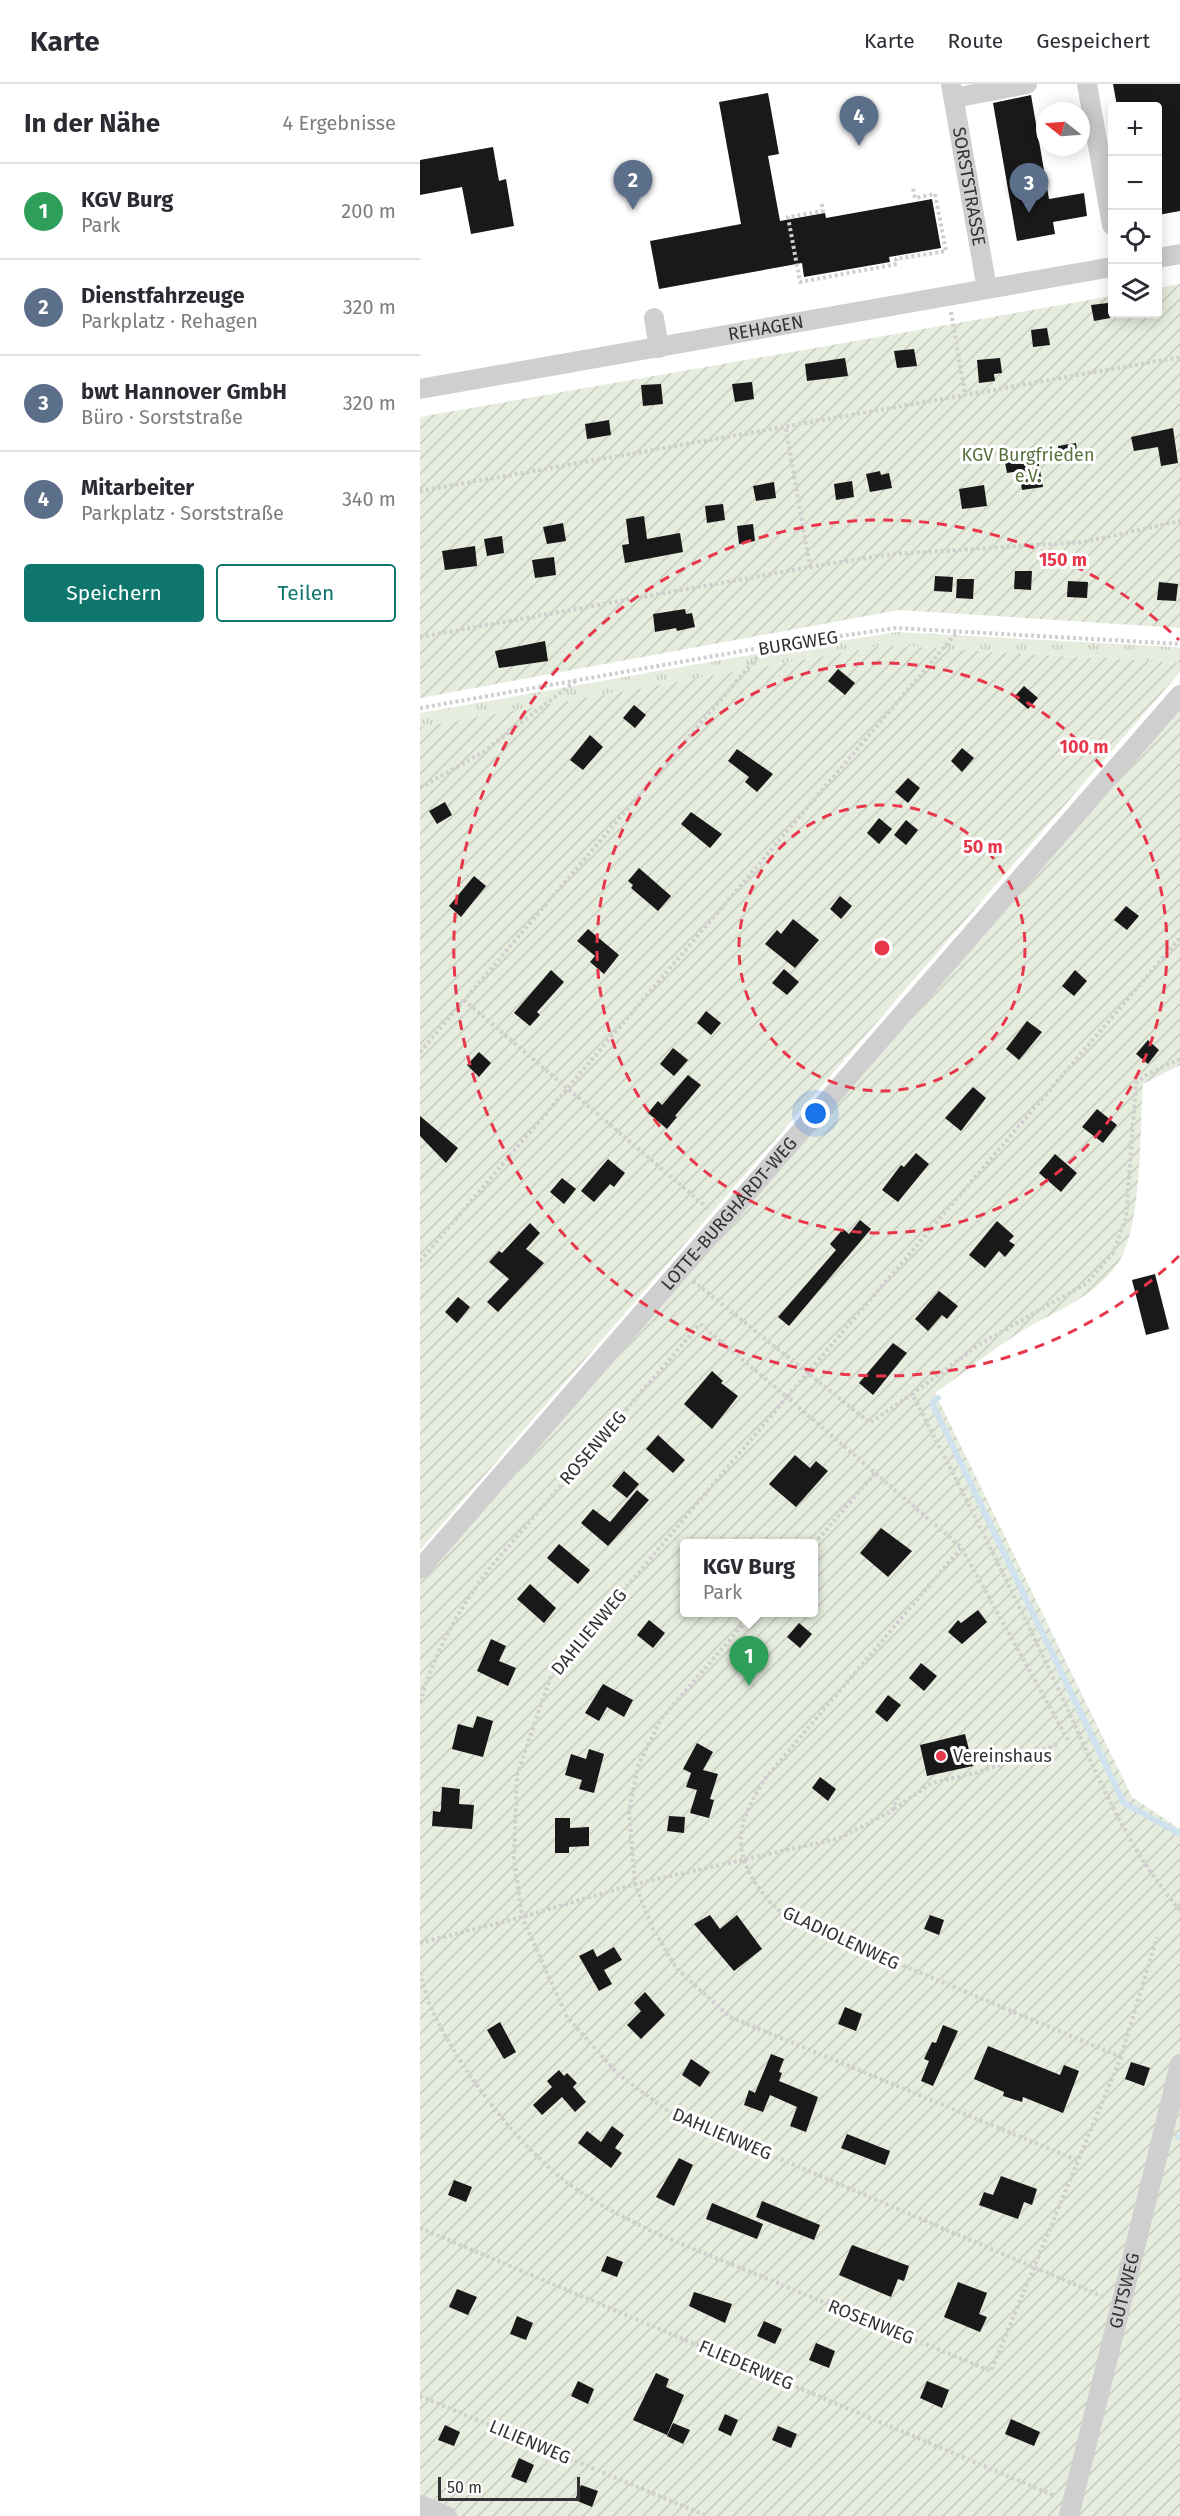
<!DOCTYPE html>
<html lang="de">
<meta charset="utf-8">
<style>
:root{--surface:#fff;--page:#f2f2f3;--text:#2b2b33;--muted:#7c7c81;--line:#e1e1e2;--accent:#0f766e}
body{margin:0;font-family:"Fira Sans",sans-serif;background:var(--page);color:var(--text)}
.controls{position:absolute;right:18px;top:18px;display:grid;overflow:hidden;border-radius:6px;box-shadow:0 3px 15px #0003}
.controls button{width:54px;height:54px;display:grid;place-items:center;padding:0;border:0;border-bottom:2px solid var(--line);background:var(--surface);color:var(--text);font:30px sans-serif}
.compass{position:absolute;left:616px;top:18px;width:54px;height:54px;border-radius:50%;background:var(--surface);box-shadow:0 3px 15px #0003;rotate:287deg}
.scale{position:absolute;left:18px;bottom:15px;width:142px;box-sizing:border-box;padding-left:6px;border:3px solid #323232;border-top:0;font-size:16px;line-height:21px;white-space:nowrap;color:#323232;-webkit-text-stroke:4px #fff;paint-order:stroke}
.you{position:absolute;left:396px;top:1030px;width:21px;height:21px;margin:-15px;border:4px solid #fff;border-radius:50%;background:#1a73e8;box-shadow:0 0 0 9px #1a73e833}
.badge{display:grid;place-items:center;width:39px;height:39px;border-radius:50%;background:var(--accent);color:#fff;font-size:20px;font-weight:700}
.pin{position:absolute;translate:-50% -50px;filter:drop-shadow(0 2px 3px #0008)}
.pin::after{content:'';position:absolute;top:32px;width:21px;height:18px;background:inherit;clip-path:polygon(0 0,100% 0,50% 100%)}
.popup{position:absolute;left:260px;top:1455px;width:138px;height:78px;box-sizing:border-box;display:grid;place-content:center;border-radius:6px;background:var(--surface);filter:drop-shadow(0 2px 4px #0005);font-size:20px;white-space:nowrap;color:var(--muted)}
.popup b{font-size:22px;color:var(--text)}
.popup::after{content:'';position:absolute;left:50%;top:100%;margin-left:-12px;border:12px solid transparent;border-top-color:var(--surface)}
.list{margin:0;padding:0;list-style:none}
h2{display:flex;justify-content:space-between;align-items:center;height:78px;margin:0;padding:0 24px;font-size:26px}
h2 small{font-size:20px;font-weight:400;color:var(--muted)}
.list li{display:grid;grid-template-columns:39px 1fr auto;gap:18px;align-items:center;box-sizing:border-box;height:96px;padding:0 24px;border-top:2px solid var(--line)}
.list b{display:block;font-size:22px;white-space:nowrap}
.list p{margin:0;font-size:20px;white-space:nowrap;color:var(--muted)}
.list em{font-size:20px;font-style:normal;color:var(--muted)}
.actions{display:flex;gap:12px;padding:18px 24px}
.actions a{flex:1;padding:14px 0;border:2px solid var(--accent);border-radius:6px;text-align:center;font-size:21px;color:var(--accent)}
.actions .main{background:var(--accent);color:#fff}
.icon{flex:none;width:33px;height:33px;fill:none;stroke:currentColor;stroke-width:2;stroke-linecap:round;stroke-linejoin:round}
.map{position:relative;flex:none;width:760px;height:2432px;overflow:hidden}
header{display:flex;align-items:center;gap:36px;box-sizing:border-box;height:84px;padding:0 30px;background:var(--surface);border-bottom:2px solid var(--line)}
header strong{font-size:28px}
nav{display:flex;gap:33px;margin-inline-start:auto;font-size:21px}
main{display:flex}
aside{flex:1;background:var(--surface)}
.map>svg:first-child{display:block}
</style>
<header>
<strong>Karte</strong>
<nav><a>Karte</a><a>Route</a><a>Gespeichert</a></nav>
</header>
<main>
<aside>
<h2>In der Nähe<small>4 Ergebnisse</small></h2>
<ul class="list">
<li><span class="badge" style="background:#2e9e5b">1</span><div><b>KGV Burg</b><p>Park</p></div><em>200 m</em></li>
<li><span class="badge" style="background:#5c6f8a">2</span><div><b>Dienstfahrzeuge</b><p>Parkplatz · Rehagen</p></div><em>320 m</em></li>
<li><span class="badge" style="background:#5c6f8a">3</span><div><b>bwt Hannover GmbH</b><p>Büro · Sorststraße</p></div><em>320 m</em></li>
<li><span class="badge" style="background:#5c6f8a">4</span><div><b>Mitarbeiter</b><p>Parkplatz · Sorststraße</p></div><em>340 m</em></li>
</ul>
<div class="actions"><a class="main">Speichern</a><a>Teilen</a></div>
</aside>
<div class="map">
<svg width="760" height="2432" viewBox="0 0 760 2432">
<defs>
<pattern id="grass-tufts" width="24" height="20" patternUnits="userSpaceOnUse" patternTransform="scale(1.5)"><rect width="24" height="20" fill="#e6ecde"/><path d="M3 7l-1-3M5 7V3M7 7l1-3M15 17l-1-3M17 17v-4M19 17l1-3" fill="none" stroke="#c6cbbf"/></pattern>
<pattern id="garden-furrows" width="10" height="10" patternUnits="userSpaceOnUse" patternTransform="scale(1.5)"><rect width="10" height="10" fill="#e6ecde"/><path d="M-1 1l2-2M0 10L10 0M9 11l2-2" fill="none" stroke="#c6cbbf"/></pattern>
</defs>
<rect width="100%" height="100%" fill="#fff"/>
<!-- grass -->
<polygon fill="url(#grass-tufts)" points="477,548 755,563 760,564 760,579 684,574 677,569 673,574 466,561 0,643 0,629 312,574"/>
<!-- garden -->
<g fill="url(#garden-furrows)" fill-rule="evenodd">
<polygon points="760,200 760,544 479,526 0,614 0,333 692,212 692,230 738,230 738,204"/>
<polygon points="466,561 673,574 677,568 684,574 760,579 760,588 0,1466 0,643"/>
<path d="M760,611V981L723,1000C720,1044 722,1139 700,1176C677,1212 640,1225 605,1245C574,1264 545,1288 515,1309L712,1713L760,1745V2432H30L0,2419V1491ZM264,1460H394V1528H264Z"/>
</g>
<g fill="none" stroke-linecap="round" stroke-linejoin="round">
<!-- stream -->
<g stroke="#cee3ee" stroke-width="6">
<polyline points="518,1314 512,1319 704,1719 760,1750"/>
<polyline points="758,2053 760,2053"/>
</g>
</g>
<!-- building -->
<g fill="#191919">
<polygon points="693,0 760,0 760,127 738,131 738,22 697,22"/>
<polygon points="348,9 359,70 348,72 360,137 405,129 406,134 512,115 521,164 469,173 470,178 384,193 382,179 239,205 230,157 321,140 299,18"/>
<polygon points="611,11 629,115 664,109 667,132 633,138 635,150 597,157 573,19"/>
<polygon points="73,63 79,97 86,95 94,142 51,150 42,103 0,111 0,76"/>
<polygon points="688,219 690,234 674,237 671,221"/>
<polygon points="627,244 630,261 613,263 611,246"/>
<polygon points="494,265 497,282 477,284 474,267"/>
<polygon points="425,274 428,292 387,297 385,280"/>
<polygon points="580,274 582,289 574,290 575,297 559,299 557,276"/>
<polygon points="332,298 334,315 315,318 312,300"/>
<polygon points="241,300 243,320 223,322 221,301"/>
<polygon points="189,336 191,351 167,355 165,340"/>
<polygon points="753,344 758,379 741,382 738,363 714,367 711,353"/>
<polygon points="656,359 658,374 640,377 638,362"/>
<polygon points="617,370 623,403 602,406 599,387 587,389 584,373"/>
<polygon points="460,387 461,391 469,389 472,404 450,408 446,390"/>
<polygon points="432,397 434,413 416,416 414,400"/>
<polygon points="354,398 356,414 336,417 333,402"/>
<polygon points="564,401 567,422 542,425 539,405"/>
<polygon points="303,420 305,436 287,439 285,422"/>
<polygon points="224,432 227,455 260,449 263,468 205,479 202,461 209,460 206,435"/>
<polygon points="143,439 146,457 127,460 123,443"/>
<polygon points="333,440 335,457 319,460 317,442"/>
<polygon points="82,452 84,469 67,472 64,455"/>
<polygon points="55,462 57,482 25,486 22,467"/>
<polygon points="134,473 136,491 115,494 112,476"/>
<polygon points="595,487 612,487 611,506 594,505"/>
<polygon points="515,492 533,493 532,508 514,507"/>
<polygon points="537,495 554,495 553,515 536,514"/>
<polygon points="648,497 668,498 667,514 647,513"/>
<polygon points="739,498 758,500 756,517 737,516"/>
<polygon points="265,525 266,530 272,529 275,543 257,547 256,544 235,548 233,530"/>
<polygon points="125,557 128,577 79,584 75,567"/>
<polygon points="418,585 435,599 425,611 408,597"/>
<polygon points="604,602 618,614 608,625 594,613"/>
<polygon points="214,621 226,631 215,644 203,634"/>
<polygon points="170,651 183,663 163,686 150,676"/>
<polygon points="542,664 554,674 542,688 531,677"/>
<polygon points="317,665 353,690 337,708 325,698 329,693 308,677"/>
<polygon points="488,694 500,704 488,719 475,708"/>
<polygon points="25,718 32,731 17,740 9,727"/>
<polygon points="271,728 302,750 290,764 261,740"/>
<polygon points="459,734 472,745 459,760 447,749"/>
<polygon points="486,736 498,746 486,761 474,751"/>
<polygon points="219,784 251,812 238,827 211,804 213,801 208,797"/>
<polygon points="54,792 66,802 41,833 29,822"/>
<polygon points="420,812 432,822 421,835 410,825"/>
<polygon points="706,822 719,832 707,846 694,836"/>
<polygon points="373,835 399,856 375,884 345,860 357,846 361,850"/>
<polygon points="168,845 199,871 184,890 170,878 175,872 157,857"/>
<polygon points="364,885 379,898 367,911 352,899"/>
<polygon points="131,886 144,898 117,928 120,931 110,942 94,929"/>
<polygon points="655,886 667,897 654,912 642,902"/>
<polygon points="286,927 301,939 291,951 277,939"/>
<polygon points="607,937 622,948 599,976 586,965"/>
<polygon points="728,956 739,966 728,980 716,970"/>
<polygon points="253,964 268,976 254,992 240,980"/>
<polygon points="59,968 71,979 59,993 47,981"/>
<polygon points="268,991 281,1001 255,1032 257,1033 247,1045 228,1029 238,1017 242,1021"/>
<polygon points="553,1003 566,1014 541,1047 525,1034"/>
<polygon points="677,1025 697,1041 683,1059 662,1043"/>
<polygon points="0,1032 38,1064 26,1079 0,1052"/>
<polygon points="496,1069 509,1080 478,1118 462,1106 481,1081 484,1083"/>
<polygon points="635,1070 657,1089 641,1108 619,1089"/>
<polygon points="188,1075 205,1089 194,1103 190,1100 174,1118 161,1107"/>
<polygon points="142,1094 156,1105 144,1120 130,1108"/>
<polygon points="440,1136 451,1145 369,1242 358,1233 416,1166 410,1160 423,1145 429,1150"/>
<polygon points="577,1137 594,1152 589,1157 595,1161 585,1173 579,1167 565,1184 549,1171"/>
<polygon points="110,1139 120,1149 106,1165 124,1179 78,1228 67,1218 89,1195 69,1178 79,1167 82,1169"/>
<polygon points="735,1190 749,1245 726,1251 712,1196"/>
<polygon points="519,1207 538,1222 527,1235 522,1231 508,1247 495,1235"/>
<polygon points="38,1213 50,1223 37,1239 25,1228"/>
<polygon points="473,1259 487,1269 453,1311 439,1299"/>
<polygon points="292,1287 303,1297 301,1299 318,1312 292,1345 264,1320"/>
<polygon points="238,1351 265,1376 253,1389 226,1365"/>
<polygon points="375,1371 390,1384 396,1377 408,1387 376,1423 349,1400"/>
<polygon points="204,1387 219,1400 207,1414 192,1402"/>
<polygon points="217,1406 229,1416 188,1462 161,1439 173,1425 190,1438"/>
<polygon points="461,1444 492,1467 468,1493 440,1469"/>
<polygon points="139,1460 170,1486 158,1500 127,1474"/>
<polygon points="110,1500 136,1524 124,1539 97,1515"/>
<polygon points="558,1526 567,1538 542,1560 528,1548 538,1536 541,1539"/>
<polygon points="229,1536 245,1549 233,1564 217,1551"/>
<polygon points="379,1539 392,1550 380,1564 367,1553"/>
<polygon points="71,1555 86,1562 79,1577 96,1584 88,1602 57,1587"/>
<polygon points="501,1579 517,1592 504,1607 489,1594"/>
<polygon points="183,1600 213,1616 204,1633 187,1623 179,1637 165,1629"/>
<polygon points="468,1611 481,1621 467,1638 455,1628"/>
<polygon points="57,1632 73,1637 63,1673 32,1665 38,1640 53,1644"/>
<polygon points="545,1650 553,1682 507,1692 500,1661"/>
<polygon points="277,1659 293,1668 283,1686 298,1690 290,1715 294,1716 289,1734 270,1729 277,1706 266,1703 271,1689 263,1685"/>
<polygon points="169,1665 184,1670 174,1709 159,1705 162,1696 145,1691 151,1670 166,1675"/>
<polygon points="400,1693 416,1705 408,1717 392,1704"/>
<polygon points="22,1703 40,1705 39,1720 54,1721 52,1745 12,1742 13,1727 20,1728 21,1725"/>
<polygon points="249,1732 265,1733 264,1749 247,1747"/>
<polygon points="135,1734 150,1734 150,1744 169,1743 169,1762 149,1763 149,1769 135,1769"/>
<polygon points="290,1831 300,1845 317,1831 342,1865 314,1887 274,1840"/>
<polygon points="510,1831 524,1836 519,1851 504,1845"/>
<polygon points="194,1863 202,1876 184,1886 192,1900 179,1907 159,1872 173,1865 177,1873"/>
<polygon points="225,1908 245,1931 221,1955 207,1941 221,1927 214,1919"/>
<polygon points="425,1923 442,1930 436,1947 418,1940"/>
<polygon points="80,1938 96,1968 84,1975 67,1946"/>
<polygon points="523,1941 538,1947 513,2002 501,1997 509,1977 504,1975 512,1958 516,1959"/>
<polygon points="568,1962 640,1991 644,1981 659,1987 643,2029 603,2013 602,2018 583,2012 584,2008 554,1995"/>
<polygon points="351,1970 364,1975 359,1988 362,1989 359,1997 398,2013 386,2048 370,2042 377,2023 350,2011 343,2028 324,2021 329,2006 335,2009"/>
<polygon points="271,1975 290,1988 280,2003 262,1991"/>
<polygon points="711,1978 730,1984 724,2002 705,1995"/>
<polygon points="139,1986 144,1992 147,1989 157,1999 153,2003 166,2018 155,2028 142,2013 122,2031 113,2021 132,2003 127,1997"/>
<polygon points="192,2042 204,2051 195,2064 202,2069 191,2084 158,2059 167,2047 181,2058"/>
<polygon points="427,2050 470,2067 465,2081 421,2064"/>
<polygon points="259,2074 273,2081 254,2122 236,2113"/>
<polygon points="581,2092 617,2105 612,2121 604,2118 598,2135 559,2121 564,2108 573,2111"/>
<polygon points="34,2096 52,2103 46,2118 28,2111"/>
<polygon points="342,2117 400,2141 394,2156 336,2133"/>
<polygon points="292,2119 343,2140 337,2155 286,2135"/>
<polygon points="432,2161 489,2182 484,2197 478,2195 471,2213 419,2191"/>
<polygon points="187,2172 203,2178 197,2193 181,2187"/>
<polygon points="538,2198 567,2209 559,2230 567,2233 560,2248 524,2233"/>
<polygon points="37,2205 57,2213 48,2231 29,2223"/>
<polygon points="274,2208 312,2220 305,2239 269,2222"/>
<polygon points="97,2232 113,2239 106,2256 90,2250"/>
<polygon points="344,2237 362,2245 355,2260 337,2252"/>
<polygon points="396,2259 415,2267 409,2284 389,2276"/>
<polygon points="236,2289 249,2295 246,2303 264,2311 247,2351 213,2336"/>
<polygon points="158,2297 174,2305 168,2320 151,2312"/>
<polygon points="507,2297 529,2306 522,2324 500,2314"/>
<polygon points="305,2330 318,2336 311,2352 298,2346"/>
<polygon points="591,2335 620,2348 614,2362 585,2350"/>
<polygon points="253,2339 270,2346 263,2360 247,2352"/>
<polygon points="25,2341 40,2348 34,2362 18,2356"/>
<polygon points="358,2342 377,2350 371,2364 352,2356"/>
<polygon points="99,2374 114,2381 106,2399 91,2393"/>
<polygon points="161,2401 178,2407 172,2423 155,2416"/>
</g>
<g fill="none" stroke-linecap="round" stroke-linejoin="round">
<!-- path -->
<g stroke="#cfcfcf" stroke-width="4" stroke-dasharray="3 3" stroke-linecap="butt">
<polyline points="402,120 403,127 368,133 380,198 477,180 476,175 526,167 515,110 495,114 493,104"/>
<polyline points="531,228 545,310"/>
<polyline points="366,345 390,483"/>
<polyline points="0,407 760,273"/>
<polyline points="0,553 390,483 473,470 664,458 760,437"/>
<polyline points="0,624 345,563 476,544 760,560"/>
<polyline points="0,704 63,668 157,596"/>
<polyline points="44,916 290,1126"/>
<polyline points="0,968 344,565"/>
<path d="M760,975L728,990L716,999L706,1134L693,1169L667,1199L560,1260L492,1310C542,1406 590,1502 636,1600C672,1677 703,1761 760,1826"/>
<polyline points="0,1177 538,547"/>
<polyline points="273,1197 450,1339 492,1310"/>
<polyline points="394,1460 456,1388"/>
<path d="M541,1464L344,1696C334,1713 323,1731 321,1751C318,1782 344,1816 367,1833L701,1973"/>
<polyline points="334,1528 241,1635 218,1682 209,1728 215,1800 233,1845 257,1885 310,1933 659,2077"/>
<path d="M0,1618C15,1568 39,1524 70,1484L280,1240L367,1313L760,854"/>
<polyline points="648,1656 541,1463 367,1313 131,1592 97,1691 94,1774 102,1833 147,1933 198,1990 248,2027 684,2213"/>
<polyline points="474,1725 512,1699 559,1688 639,1660"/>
<polyline points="0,1859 102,1833 215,1800 420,1754 472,1727 478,1712"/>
<path d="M0,1889C4,1901 7,1916 13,1928C40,1986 101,2066 153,2103C178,2121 206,2134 233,2148L571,2287L701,1973L737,1853"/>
<polyline points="0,2144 635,2412"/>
<polyline points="0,2312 287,2432"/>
</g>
<!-- minor -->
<g stroke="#cfcfcf" stroke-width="20">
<path id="s1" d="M531,0L567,205"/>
<polyline points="667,0 692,141"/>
<polyline points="534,14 607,0"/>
<polyline points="738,174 760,170"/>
<polyline points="234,234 239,264"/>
<path id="s2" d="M0,305L692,183"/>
<path id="s3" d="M0,1485L760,611"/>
<polyline points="0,2421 27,2432"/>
<path id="s4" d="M649,2432L760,1980"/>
</g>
</g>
<!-- distance rings -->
<g fill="none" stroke="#e8364b" stroke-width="3" stroke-dasharray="10 8">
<circle cx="462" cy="864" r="143"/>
<circle cx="462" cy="864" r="285"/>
<path d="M759 1172A428 428 0 1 1 759 556"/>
</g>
<!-- markers -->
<circle fill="#e8364b" stroke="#fff" stroke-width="2" cx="521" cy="1672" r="6"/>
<g text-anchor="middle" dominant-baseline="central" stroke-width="6" stroke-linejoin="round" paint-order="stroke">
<!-- street labels -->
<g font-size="18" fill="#323232" stroke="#fff">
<text stroke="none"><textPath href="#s1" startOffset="104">SORSTSTRASSE</textPath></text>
<text stroke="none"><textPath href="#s2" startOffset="351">REHAGEN</textPath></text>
<text transform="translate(378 559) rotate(-9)">BURGWEG</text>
<text stroke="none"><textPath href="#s3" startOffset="471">LOTTE-BURGHARDT-WEG</textPath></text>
<text transform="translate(173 1364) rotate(-49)">ROSENWEG</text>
<text transform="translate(169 1548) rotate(-50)">DAHLIENWEG</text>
<text transform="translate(421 1854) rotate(25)">GLADIOLENWEG</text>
<text transform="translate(302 2050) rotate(23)">DAHLIENWEG</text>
<text stroke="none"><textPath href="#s4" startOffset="232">GUTSWEG</textPath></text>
<text transform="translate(451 2238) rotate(22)">ROSENWEG</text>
<text transform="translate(326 2281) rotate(23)">FLIEDERWEG</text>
<text transform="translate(110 2358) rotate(23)">LILIENWEG</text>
</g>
<!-- park labels -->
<g font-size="18" fill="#57703e" stroke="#fff">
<text x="608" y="371">KGV Burgfrieden<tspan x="608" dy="21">e.V.</tspan></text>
</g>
<!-- poi labels -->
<g font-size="18" fill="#323232" stroke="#fff" text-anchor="start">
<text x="533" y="1672">Vereinshaus</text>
</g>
</g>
<circle cx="462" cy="864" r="9" fill="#e8364b" stroke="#fff" stroke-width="3"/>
<g font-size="18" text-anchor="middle" font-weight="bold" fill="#e8364b" stroke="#fff" stroke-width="6" stroke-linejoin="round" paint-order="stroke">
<text x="643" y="482">150 m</text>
<text x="664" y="669">100 m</text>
<text x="563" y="769">50 m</text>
</g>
</svg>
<div class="controls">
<button>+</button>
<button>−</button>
<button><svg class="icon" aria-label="locate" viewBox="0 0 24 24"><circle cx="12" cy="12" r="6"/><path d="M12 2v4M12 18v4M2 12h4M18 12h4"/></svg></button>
<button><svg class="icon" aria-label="layers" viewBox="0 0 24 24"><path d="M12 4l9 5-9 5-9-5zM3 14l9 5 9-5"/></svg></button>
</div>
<svg class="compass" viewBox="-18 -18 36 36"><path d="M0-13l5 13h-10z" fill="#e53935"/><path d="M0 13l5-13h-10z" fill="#7c7c81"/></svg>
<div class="scale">50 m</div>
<div class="you"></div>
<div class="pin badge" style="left:329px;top:1602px;background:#2e9e5b">1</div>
<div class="popup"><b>KGV Burg</b>Park</div>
<div class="pin badge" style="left:213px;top:126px;background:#5c6f8a">2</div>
<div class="pin badge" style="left:609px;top:129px;background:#5c6f8a">3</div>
<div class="pin badge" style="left:439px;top:62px;background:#5c6f8a">4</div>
</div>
</main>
